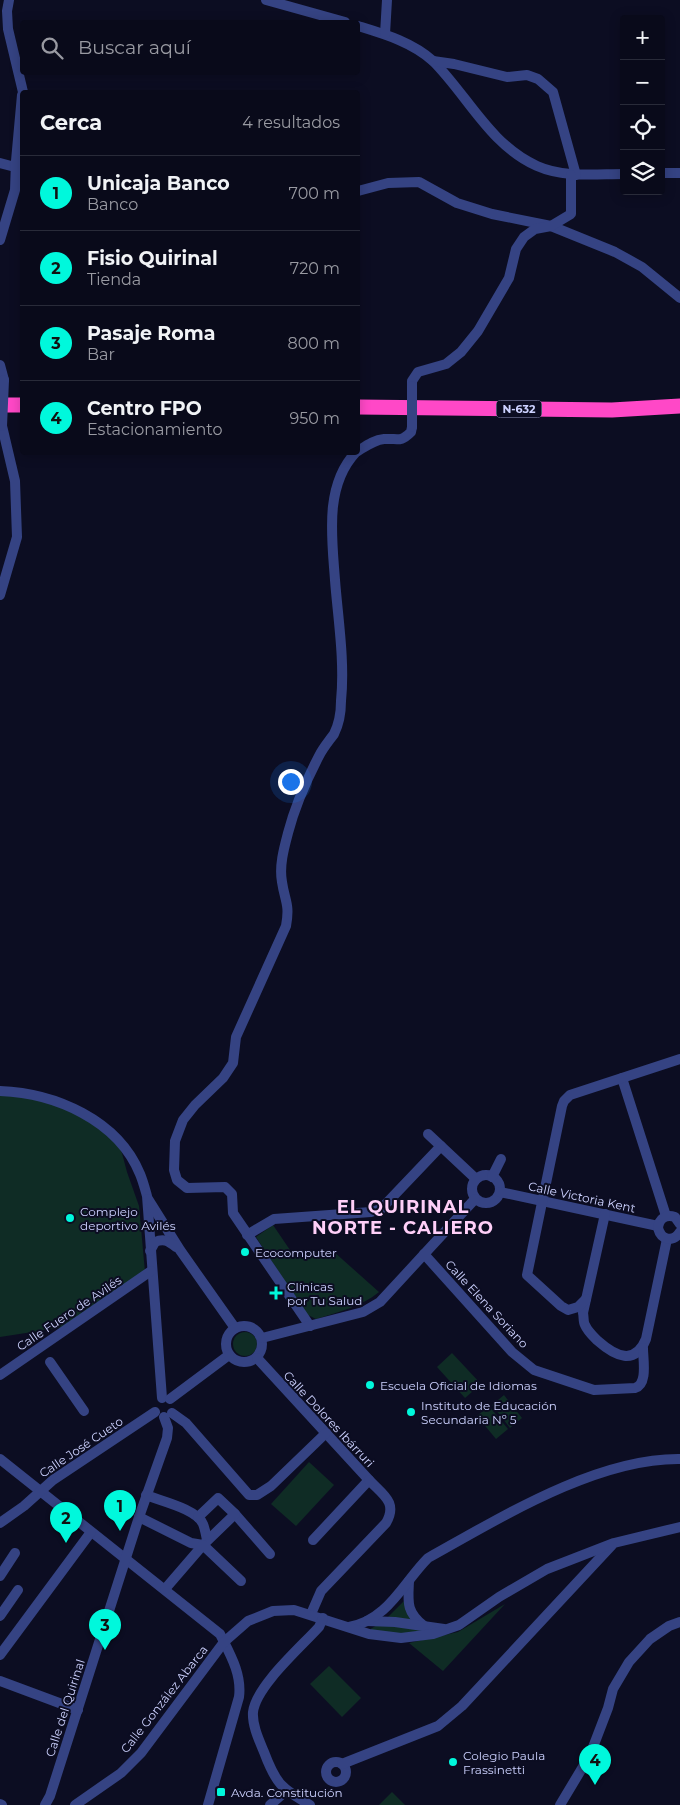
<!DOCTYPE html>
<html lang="es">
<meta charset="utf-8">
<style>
:root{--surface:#090a1a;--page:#171827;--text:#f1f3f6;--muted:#999aa2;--line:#292b39;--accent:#00f8dc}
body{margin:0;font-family:Montserrat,sans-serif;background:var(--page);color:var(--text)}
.controls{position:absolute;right:15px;top:15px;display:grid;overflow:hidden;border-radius:5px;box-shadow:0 2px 12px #0003}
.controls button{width:45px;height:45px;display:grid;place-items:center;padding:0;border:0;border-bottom:1px solid var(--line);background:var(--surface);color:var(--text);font:25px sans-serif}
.you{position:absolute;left:290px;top:781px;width:18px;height:18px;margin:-12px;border:4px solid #fff;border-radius:50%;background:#1a73e8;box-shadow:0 0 0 8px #1a73e833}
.badge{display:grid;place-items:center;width:32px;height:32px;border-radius:50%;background:var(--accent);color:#111;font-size:16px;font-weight:700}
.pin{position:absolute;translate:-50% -41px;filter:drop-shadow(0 1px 2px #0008)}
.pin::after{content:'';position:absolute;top:26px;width:18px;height:15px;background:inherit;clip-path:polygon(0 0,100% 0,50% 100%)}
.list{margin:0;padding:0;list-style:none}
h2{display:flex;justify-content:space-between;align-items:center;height:65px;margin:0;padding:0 20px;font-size:21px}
h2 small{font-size:16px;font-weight:400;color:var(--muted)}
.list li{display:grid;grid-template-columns:32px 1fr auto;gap:15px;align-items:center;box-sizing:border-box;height:75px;padding:0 20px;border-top:1px solid var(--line)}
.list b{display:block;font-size:19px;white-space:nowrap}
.list p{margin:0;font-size:16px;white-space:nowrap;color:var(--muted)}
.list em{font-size:16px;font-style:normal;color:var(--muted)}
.icon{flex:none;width:28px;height:28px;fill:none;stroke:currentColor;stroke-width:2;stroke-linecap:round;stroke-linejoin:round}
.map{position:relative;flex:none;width:680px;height:1805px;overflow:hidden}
.search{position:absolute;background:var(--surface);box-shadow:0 2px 12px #0003;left:20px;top:20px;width:340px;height:55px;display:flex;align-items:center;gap:12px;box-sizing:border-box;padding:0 18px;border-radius:5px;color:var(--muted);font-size:19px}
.panel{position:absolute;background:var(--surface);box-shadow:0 2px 12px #0003;left:20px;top:90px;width:340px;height:365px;border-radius:5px}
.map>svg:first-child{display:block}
</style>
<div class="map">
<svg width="680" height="1805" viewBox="0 0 680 1805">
<rect width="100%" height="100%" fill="#0c0d22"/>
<!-- green -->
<g fill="#0f2c25">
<polygon points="0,1091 64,1104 119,1142 127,1172 139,1206 145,1272 71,1326 0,1337"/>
<path d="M273,1225L290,1250L333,1251L379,1292C361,1307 338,1312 316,1319L306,1314L256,1237Z"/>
<circle cx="245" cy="1344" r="12"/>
<polygon points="452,1353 481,1384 465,1398 437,1367"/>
<polygon points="504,1395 522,1418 510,1428 492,1405"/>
<polygon points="489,1406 508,1429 496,1439 477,1416"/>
<polygon points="309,1462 334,1485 296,1526 271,1504"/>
<polygon points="405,1600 415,1621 387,1618"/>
<polygon points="505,1604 443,1671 409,1643 458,1632"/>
<polygon points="379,1624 436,1631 400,1634 367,1631"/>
<polygon points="329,1666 361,1698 342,1717 310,1684"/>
<polygon points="392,1792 405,1805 379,1805"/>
</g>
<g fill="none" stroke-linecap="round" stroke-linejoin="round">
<!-- minor -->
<g stroke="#354383" stroke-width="10">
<polyline points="9,0 7,11 8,29 23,92"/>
<polyline points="266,0 345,22"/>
<path d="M358,26C384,34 412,42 433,61C468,96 490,145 537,166C564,178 595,174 624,174"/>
<polyline points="385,34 387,0"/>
<polyline points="433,61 454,64 507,77 527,75 538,79 553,92 576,175"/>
<polyline points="0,163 15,167"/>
<polyline points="661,173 680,173"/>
<polyline points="358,191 388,183 419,182 457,203 492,214 551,226 615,252 642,267 680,298"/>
<polyline points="0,240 15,190 16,161 22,95"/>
<polyline points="0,365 4,380"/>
<polyline points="412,386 412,381 418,372 446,364 461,352 478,331 509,278 516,249 524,237 535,229 551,226 571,214 571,175"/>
<path d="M358,451C366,446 374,440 384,439C398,438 400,443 411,432L412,427"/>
<polyline points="0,595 17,537 15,481 2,426"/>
<polyline points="622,1078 666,1216"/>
<path d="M0,1091C55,1093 118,1120 140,1174C143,1181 145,1189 147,1196L162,1398"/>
<polyline points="428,1134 476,1179"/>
<circle cx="486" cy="1189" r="14"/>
<polyline points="492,1177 501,1159"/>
<polyline points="500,1192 658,1226"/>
<polyline points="148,1199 180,1250 235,1328"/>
<path d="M605,1214L583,1313C584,1317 583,1322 585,1325C588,1332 593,1336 598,1341C615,1356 635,1366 646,1339L667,1239"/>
<path d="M680,1224L675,1217C665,1214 659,1219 658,1228C661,1240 673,1243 680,1232"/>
<polyline points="247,1235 274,1219 371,1212 381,1209 441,1146"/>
<path d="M150,1251L155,1242C164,1238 168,1241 176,1247"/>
<path d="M424,1254L512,1352L534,1370L594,1390L635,1388C648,1384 643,1360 643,1348"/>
<polyline points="586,1299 578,1307 568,1310 561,1306 527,1275 562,1106 564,1101 570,1095 680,1059"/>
<circle cx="244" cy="1344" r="18"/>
<path d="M310,1326L233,1213L232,1194L225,1187L187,1188L177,1180L174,1170L175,1141L183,1120L195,1105L223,1078L233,1063L236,1037L286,926C290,904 285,902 282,882C279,866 284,848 288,833C295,806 306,781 319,756C323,748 329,741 334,734C339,724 341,712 341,701C345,661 338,619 335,580C332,538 324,486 356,452"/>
<polyline points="262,1338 363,1312 380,1302 475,1199"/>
<polyline points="257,1358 369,1480 313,1540"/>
<polyline points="50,1362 84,1411"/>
<polyline points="0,1375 151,1271"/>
<polyline points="170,1399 229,1355"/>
<polyline points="172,1413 186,1423 249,1495 257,1495 271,1486 326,1433"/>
<path d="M0,1459L220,1634C230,1654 242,1674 239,1697L208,1805"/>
<path d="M146,1495C161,1501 197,1509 203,1524C205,1529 206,1535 207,1540"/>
<polyline points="235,1514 270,1554"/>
<polyline points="139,1517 191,1543 203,1545 235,1514 218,1498 198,1517"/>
<polyline points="0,1523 24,1506 53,1480 155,1412"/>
<polyline points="0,1576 15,1553"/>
<path d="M409,1581C408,1602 406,1612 424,1626"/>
<polyline points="165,1589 203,1545 241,1581"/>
<path d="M311,1614L321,1591L386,1523C398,1502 383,1495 369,1480"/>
<polyline points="0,1616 18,1590"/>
<polyline points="367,1621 395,1622 444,1629"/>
<path d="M349,1627C388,1620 403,1583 428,1558C500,1518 596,1458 680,1459"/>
<polyline points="0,1655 91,1532"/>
<polyline points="0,1681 78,1710"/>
<circle cx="336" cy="1772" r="10"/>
<polyline points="342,1764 438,1726 462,1706 612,1545"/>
<polyline points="0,1804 2,1805"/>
<polyline points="45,1805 50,1796 139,1517 167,1438 168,1428 164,1417"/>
<polyline points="75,1805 121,1773 141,1753 224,1642 248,1621 273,1611 294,1610 369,1634 401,1638 433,1634 459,1625 499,1597 547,1569 614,1543 680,1527"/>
<polyline points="270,1805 286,1791"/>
<path d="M310,1805C281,1788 276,1784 264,1752C259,1740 252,1725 253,1712C256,1686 301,1647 319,1627L323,1618"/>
<polyline points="560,1805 590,1755 608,1708 613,1689 629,1662 650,1639 669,1626 680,1622"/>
</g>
<!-- highway -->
<g stroke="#ff48c7" stroke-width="15">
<polyline points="0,405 22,405"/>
<polyline points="358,407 612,410 680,406"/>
</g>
<!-- minor-bridge -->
<g stroke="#354383" stroke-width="10">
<polyline points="2,426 4,380"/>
<polyline points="412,427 412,386"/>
</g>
</g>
<!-- markers -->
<g fill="#00f8dc" stroke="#0c0d22" stroke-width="2">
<circle cx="70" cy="1218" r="5"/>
<circle cx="245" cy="1252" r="5"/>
<path d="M273.5 1285.5h5v5h5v5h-5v5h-5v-5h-5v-5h5z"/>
<circle cx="370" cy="1385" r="5"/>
<circle cx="411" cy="1412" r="5"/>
<circle cx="453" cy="1762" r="5"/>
<rect x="216" y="1787" width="10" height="10" rx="2.5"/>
</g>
<g text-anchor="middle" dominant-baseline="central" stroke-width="4" stroke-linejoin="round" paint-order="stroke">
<!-- shield labels -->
<rect fill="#0c0d22" stroke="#9397bd" stroke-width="1" x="496.5" y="400.5" width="45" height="17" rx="4"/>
<g font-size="11" font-weight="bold" fill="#cdd2ff">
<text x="519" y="409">N-632</text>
</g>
<!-- street labels -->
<g font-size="12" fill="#cdd2ff" stroke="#0c0d22">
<text transform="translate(582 1197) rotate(12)">Calle Victoria Kent</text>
<text transform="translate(487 1304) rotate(47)">Calle Elena Soriano</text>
<text transform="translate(69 1313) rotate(-34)">Calle Fuero de Avilés</text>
<text transform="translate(329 1419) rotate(47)">Calle Dolores Ibárruri</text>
<text transform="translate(81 1447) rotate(-34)">Calle José Cueto</text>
<text transform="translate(164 1699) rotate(-52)">Calle González Abarca</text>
<text transform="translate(65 1708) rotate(-72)">Calle del Quirinal</text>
</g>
<!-- poi labels -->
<g font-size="12" fill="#cdd2ff" stroke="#0c0d22" text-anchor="start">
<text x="80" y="1211">Complejo<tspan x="80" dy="14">deportivo Avilés</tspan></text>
<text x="255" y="1252">Ecocomputer</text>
<text x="287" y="1286">Clínicas<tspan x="287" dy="14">por Tu Salud</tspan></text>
<text x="380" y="1385">Escuela Oficial de Idiomas</text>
<text x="421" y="1405">Instituto de Educación<tspan x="421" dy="14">Secundaria Nº 5</tspan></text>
<text x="463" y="1755">Colegio Paula<tspan x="463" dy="14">Frassinetti</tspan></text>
<text x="231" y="1792">Avda. Constitución</text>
</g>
<!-- district labels -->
<g font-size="18" font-weight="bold" letter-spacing="1" fill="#ffcff8" stroke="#0c0d22">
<text x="403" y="1207">EL QUIRINAL<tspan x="403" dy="21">NORTE - CALIERO</tspan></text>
</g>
</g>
</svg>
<div class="controls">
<button>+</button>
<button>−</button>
<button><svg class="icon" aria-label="locate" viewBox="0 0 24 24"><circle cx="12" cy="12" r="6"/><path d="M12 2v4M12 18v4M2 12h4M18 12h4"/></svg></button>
<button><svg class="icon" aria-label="layers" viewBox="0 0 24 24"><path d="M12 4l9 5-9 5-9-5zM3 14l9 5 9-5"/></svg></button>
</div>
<div class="you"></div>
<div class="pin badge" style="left:120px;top:1531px">1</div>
<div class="pin badge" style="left:66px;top:1543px">2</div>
<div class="pin badge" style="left:105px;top:1650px">3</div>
<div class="pin badge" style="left:595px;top:1785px">4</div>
<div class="search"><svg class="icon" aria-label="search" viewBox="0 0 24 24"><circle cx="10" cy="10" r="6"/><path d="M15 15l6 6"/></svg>Buscar aquí</div>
<section class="panel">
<h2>Cerca<small>4 resultados</small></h2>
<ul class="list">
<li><span class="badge">1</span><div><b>Unicaja Banco</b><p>Banco</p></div><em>700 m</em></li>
<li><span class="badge">2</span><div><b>Fisio Quirinal</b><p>Tienda</p></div><em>720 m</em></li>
<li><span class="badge">3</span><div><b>Pasaje Roma</b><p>Bar</p></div><em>800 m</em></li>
<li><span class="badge">4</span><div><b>Centro FPO</b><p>Estacionamiento</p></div><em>950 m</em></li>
</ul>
</section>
</div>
